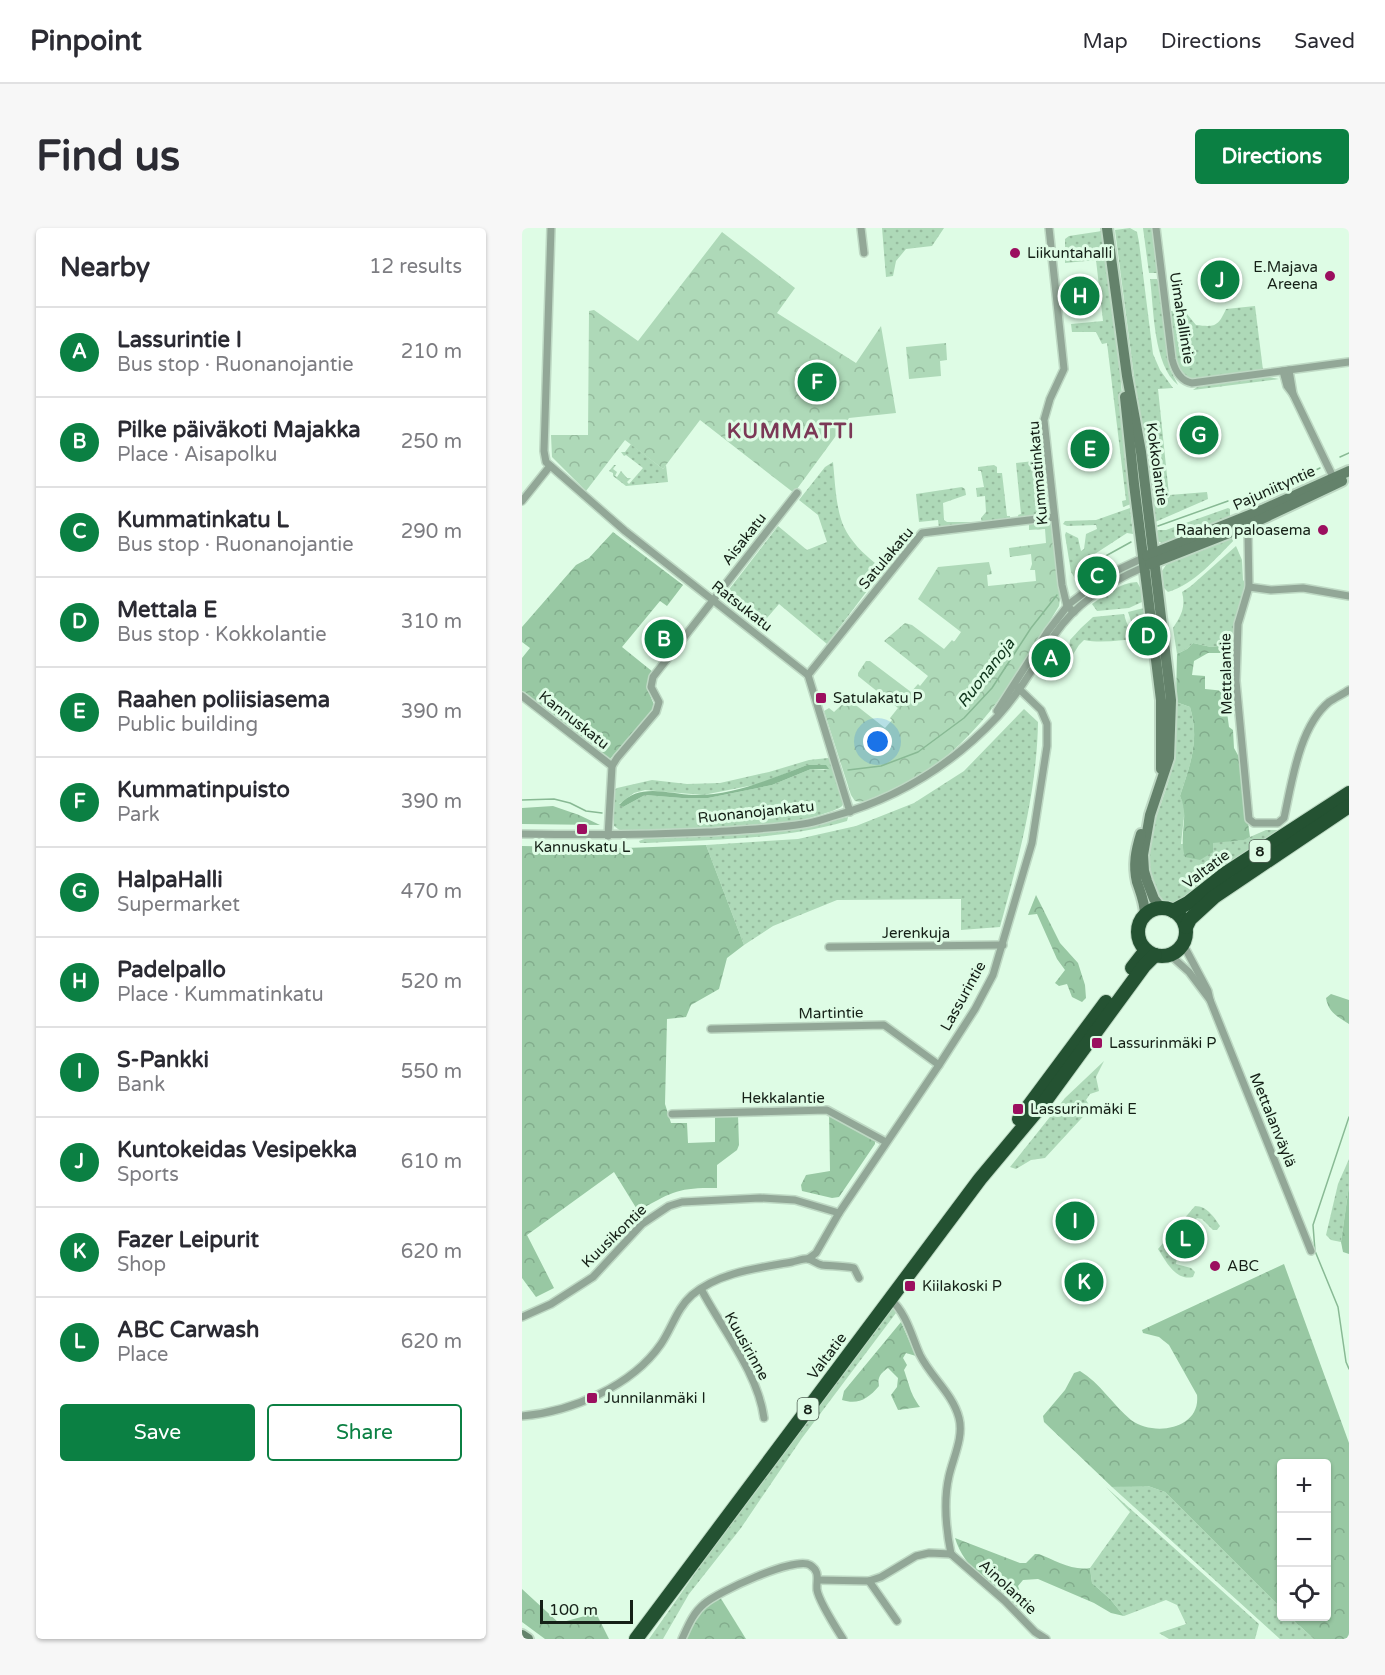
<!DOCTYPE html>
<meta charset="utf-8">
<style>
:root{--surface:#fff;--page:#f7f7f7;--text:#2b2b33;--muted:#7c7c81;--line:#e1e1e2;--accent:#0b8043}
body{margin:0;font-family:"Varela Round",sans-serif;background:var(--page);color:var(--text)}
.controls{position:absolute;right:18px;bottom:18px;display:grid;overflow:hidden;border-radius:6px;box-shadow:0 2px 4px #0004}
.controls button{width:54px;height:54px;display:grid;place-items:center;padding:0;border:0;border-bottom:2px solid var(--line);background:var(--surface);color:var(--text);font:30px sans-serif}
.scale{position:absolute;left:18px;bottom:15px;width:93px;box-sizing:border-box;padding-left:6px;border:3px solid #152017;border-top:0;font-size:16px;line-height:21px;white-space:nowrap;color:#152017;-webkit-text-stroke:4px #defce5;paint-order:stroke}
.you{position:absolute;left:356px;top:514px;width:21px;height:21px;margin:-15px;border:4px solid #fff;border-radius:50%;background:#1a73e8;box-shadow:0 0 0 9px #1a73e833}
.badge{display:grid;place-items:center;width:39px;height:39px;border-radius:50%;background:var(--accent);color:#fff;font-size:20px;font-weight:700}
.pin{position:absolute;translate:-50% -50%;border:3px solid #fff;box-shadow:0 2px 6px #0006}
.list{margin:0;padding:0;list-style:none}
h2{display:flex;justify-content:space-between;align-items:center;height:78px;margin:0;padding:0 24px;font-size:26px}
h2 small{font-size:20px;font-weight:400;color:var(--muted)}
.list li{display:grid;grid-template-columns:39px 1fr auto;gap:18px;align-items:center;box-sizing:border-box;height:90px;padding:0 24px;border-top:2px solid var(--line)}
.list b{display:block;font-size:22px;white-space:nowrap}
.list p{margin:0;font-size:20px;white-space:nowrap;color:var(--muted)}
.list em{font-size:20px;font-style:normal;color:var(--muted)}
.actions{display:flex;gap:12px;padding:18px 24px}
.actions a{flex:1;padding:14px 0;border:2px solid var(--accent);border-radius:6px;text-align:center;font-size:21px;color:var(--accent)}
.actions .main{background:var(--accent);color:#fff}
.icon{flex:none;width:33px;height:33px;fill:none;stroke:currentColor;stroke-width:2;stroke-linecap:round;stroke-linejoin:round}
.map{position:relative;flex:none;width:827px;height:1411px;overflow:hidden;border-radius:6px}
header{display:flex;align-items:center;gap:36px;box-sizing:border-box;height:84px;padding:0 30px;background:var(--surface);border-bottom:2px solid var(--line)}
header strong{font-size:28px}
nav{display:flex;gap:33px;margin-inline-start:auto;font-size:21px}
.intro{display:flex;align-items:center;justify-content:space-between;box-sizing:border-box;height:144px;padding:0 36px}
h1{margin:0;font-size:42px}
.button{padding:15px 27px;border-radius:6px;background:var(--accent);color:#fff;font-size:21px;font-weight:700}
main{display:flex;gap:36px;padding:0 36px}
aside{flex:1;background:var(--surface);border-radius:6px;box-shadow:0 2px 4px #0004}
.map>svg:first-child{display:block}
</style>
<header>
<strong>Pinpoint</strong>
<nav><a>Map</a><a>Directions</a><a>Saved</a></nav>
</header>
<div class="intro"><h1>Find us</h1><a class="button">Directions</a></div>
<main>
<aside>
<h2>Nearby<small>12 results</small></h2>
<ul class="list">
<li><span class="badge">A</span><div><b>Lassurintie I</b><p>Bus stop · Ruonanojantie</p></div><em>210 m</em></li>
<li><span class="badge">B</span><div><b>Pilke päiväkoti Majakka</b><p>Place · Aisapolku</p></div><em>250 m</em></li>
<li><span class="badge">C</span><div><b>Kummatinkatu L</b><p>Bus stop · Ruonanojantie</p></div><em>290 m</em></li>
<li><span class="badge">D</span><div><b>Mettala E</b><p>Bus stop · Kokkolantie</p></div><em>310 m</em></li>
<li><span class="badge">E</span><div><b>Raahen poliisiasema</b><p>Public building</p></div><em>390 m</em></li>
<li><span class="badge">F</span><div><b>Kummatinpuisto</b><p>Park</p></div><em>390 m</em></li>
<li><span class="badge">G</span><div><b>HalpaHalli</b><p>Supermarket</p></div><em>470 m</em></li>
<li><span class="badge">H</span><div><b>Padelpallo</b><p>Place · Kummatinkatu</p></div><em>520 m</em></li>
<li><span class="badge">I</span><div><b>S-Pankki</b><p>Bank</p></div><em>550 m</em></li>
<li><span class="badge">J</span><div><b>Kuntokeidas Vesipekka</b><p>Sports</p></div><em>610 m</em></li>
<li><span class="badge">K</span><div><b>Fazer Leipurit</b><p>Shop</p></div><em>620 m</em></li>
<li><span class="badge">L</span><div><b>ABC Carwash</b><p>Place</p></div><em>620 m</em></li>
</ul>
<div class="actions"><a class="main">Save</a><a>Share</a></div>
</aside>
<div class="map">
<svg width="827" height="1411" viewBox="0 0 827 1411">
<defs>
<pattern id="grass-dots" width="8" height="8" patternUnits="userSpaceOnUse" patternTransform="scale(1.5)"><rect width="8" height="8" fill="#aed9b8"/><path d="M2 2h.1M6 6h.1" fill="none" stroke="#95ba9d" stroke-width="1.8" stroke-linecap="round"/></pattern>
<pattern id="forest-crowns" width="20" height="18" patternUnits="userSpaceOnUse" patternTransform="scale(1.5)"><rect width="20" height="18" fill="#98c8a3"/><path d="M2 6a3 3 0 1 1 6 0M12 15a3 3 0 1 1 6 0" fill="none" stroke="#82ac8c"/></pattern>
<pattern id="park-crowns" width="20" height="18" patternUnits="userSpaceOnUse" patternTransform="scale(1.5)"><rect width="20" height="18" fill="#aed9b8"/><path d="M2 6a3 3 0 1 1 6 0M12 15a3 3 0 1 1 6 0" fill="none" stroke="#95ba9d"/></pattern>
</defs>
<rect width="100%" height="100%" fill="#defce5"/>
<!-- grass -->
<g fill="url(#grass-dots)" fill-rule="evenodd">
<polygon points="360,0 422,0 410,18 384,21 374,33 371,48 364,49"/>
<polygon points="608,0 615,4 617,14 631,126 638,142 651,160 636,161 647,267 685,264 686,271 631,295 593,2"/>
<polygon points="621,0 630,0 636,45 627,45"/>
<polygon points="580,3 596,118 609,276 601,279 600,273 604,272 585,115 580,116 574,104 550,104 549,96 581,93 574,32 543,35 543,11 547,8"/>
<path d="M628,51H635L637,55L648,141L656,157C631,137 632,81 628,51Z"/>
<path d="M733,78L741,142L671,152C647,144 651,105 649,83H655L657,87L665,86L674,97C693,99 696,99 704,81Z"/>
<polygon points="747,149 757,151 671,162 675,159"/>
<polygon points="109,216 141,241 144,237 146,254 104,258 91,248 91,245 87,243 92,237 94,237 91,241 95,244 93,248 95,249 99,243 105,250 109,250 105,254 107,256 121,240 104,227 102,228 99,224 103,224"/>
<polygon points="521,232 527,285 524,288 497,291 496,287 499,286 494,235"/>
<path d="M311,234C313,254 314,282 322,299C329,314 341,325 353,335L339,352L348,359L305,416L257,376L238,398L202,368L256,298L285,322L305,314L296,287L277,272L303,239Z"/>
<polygon points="472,237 475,239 475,245 480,245 485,288 488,288 488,292 460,295 459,290 464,284 463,268 455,269 454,260 462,259 459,243 456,243 456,239"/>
<polygon points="440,259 443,261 444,267 421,275 422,292 425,294 451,294 447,297 417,300 416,292 397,294 394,266"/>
<polygon points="608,280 611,306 605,305 562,333 554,343 562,356 557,357 549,344 543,307 544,304 556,310 559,323 562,321 564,306 575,301 574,297 545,298 541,296 543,293 574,292"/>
<polygon points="706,280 708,281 708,289 643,316 635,313 633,305 636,302 644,302"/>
<path d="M712,308L713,311C694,330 673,356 646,364L642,360L640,343L644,337L652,332Z"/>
<path d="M714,318L720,332L721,352L725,357L712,416L689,419L671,415L665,421L655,426L651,400C659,388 664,379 660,364L669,358Z"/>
<path d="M615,354L619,361L620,374L607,380L575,383L570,376C584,367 597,355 615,354Z"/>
<polygon points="622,380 624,406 610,396 606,384"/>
<path d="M602,386C605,398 609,405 620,411C601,411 581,416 562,412L557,417L545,436L548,412L559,400L571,389Z"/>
<path d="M654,474L668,479C678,513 668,537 658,568L663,579L659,616L721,612L744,602H755L758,605L653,677C639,676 635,669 631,657C617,611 641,582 650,539C654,518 654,496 654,474Z"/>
<path d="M502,481L516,494C515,564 496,633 478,699L439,702V671L315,672L251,698L222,717L184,617L276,611L334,598L392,575L442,543Z"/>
<path d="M306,530L308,531L321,573C321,575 321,577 320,578C316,583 274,594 266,595L100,604L92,598V562L95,560L130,552L165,556L198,555L247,544L287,532ZM285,537L306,542L289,541L250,557L186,570H160L123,567L101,579L97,576L112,565L123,562L181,567L237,556Z"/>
<path d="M326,589L325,593C260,612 192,611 125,615H118L117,613L125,610L270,601Z"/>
<polygon points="582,833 574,849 577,863 568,866 564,872 569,880 523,930 509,932 494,941 488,939 543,870"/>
<polygon points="827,931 827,958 819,1014 809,1012 804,1007 816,956"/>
<path d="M673,978C685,978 692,989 698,998L695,1002H691L680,991L675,990L649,1016L648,1023L655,1029L654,1036L669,1040L673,1044L671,1049C653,1053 644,1033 636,1021Z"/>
<polygon points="373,1079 374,1085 280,1210 219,1300 167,1366 141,1411 127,1411 214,1287 369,1080"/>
<polygon points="613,1257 626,1258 643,1264 759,1380 760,1388 768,1389 792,1411 758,1411 590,1259"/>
<polygon points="584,1259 737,1396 733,1411 647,1411 637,1405 664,1396 655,1377 644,1372 602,1388 588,1371 570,1355 568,1340 608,1284"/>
</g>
<!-- forest -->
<g fill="url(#forest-crowns)">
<path d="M91,304L161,357L145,378L138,373L100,419L131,444C122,455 128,467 133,479L88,531L0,464V430L8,420L0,414V399L54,337L67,330Z"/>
<path d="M671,415L689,419L712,416V425H686L672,433L670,447L683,448V461L703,463L702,453H710L712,469L704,477L707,499L711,502L712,520L717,529L728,609L722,612L691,615V624L678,632L663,629C656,606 668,589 658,568C668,537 678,513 668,479L654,474L655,426L665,421Z"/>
<polygon points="31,578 57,587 78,597 0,596 0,580"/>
<path d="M184,617L222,717L205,730L197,761L169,777L164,789L145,791L143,876L149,895H165L166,915L193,914V885L216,887L217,917L215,922L195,937V960C157,959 149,964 116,983L92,944L5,1007L32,1060L14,1069L0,1050V618L104,620Z"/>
<polygon points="514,667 538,715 556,735 563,757 564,770 560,774 550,769 545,756 537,758 533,755 543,742 535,731 515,686 506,687"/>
<path d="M809,766L827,772V796C816,789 806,784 804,770Z"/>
<polygon points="307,883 353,910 353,916 317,969 310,970 280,963 279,957 284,947 308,943"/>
<polygon points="827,958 827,1026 821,1024 819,1014"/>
<path d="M762,1036L827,1215V1411H792L768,1389L804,1388V1236H760L759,1380L643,1264L626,1258L590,1259L522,1194L521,1188L543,1162L552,1145L558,1143C578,1155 591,1177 609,1192C632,1209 679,1201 675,1167L647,1117L637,1109L621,1105L620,1102Z"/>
<path d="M379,1094L394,1128L384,1125L381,1130L385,1137L382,1142C388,1159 388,1165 398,1179L376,1182L369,1167L375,1159L376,1150L366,1140C359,1145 355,1149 357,1158C346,1171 336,1177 320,1172L322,1163Z"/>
<path d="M433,1310L498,1335H504L513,1326H517C533,1332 549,1343 568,1340L570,1355L588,1371L602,1388L589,1385L572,1375L516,1351L501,1352L496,1358L502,1375L497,1384C474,1362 442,1341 433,1310Z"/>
<polygon points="0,1361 37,1395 74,1385 87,1411 23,1411 0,1394"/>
<path d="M198,1369L224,1411H165C167,1393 183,1377 198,1369Z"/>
</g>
<!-- park -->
<g fill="url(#park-crowns)">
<polygon points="200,4 273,60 255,85 334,135 359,98 374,185 327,190 272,265 178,192 141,241 103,212 64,263 30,229 29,207 66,207 67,83 72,82 116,113"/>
<polygon points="424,115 425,132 418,133 419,148 387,151 384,119"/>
<path d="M529,294L538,371L537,378C492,452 451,527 367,564C357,568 344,576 333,573L329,567L302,483L307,480L312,484L326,471L363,500L370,492L368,490L376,480L336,448V445L344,433H348L389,464L396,456L398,458L406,448L362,413L383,395L390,397L422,421L430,412L432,414L439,404L396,371L416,339L467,334L470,346L465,347L466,358L514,353L513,342H508L510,336L509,326L488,329L487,320L524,315L523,301L507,302V295Z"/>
</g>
<!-- water -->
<path fill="#88b994" d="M285,537H304L307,541H289L250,557L186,570H160L123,567L101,579L97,577C118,554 145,566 172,567C211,568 250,550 285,537Z"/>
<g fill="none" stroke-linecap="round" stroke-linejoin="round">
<!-- stream -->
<g stroke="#88b994" stroke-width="1.5">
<polyline points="818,229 827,225"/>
<polyline points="729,267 756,260 798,240"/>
<polyline points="636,298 706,273"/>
<polyline points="554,349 580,330 609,314"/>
<polyline points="326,542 359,538 396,524 442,490 470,460 509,400 535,367"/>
<polyline points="0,572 32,571 48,575 64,583 80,585"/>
<polyline points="827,889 791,997 793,1023 816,1079 824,1134 827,1141"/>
</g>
<!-- street casing -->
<g stroke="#bed9c4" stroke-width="10">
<g id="street">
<polyline points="29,0 22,223 24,234 103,303 286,447 328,584"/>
<polyline points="339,0 342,25"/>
<polyline points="527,0 542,141 528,171 522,192 540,357 545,378 552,384"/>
<path d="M634,0L650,131C653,143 658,153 670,155L827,134"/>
<polyline points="767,142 771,166"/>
<polyline points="761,143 765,158 771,166 812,251"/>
<polyline points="0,273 28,238"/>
<path d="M724,295L726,307L727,359L716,396L714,453L727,591L732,595H756L762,590C770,554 777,499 807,474C813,470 821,466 827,462"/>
<polyline points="727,359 749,362 781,360 827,368"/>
<polyline points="286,447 400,305 532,289"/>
<polyline points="0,468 90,538 86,608"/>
<polyline points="475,483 526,403 547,376 587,346 621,330"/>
<polyline points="90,538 95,530 134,484 137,474 129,459 131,449 275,265"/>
<path d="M0,606C62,607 124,607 186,604C218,602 250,601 281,596C291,595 302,591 312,588C377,570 430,537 476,488C499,463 514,434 533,406C555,374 587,354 622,339"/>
<polyline points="661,716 686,763 688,772 789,1023"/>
<polyline points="307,719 481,717"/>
<polyline points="648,727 667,744 688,772"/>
<polyline points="189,801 362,797 417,837"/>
<polyline points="150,886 305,882 364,914"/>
<polyline points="286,1031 294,1025 317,985 417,837 453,781 471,747 510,615 525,518 525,496 519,482 493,457"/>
<path d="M179,1061C200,1101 236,1145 242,1190"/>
<path d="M368,1071C384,1084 390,1109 398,1127C409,1149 431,1166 437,1190C442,1209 431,1230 427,1248C421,1274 424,1301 429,1326"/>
<polyline points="0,1089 29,1076 71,1049 120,996 147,978 160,974 238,970 273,972 317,985"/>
<path d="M0,1188C49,1184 110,1158 139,1116C150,1100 155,1080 170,1067C197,1044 237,1040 270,1034C275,1033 282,1030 287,1031C292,1033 295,1036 300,1037C310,1038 321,1038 332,1040L337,1050"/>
<polyline points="429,1326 483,1373 513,1404 524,1411"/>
<polyline points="296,1352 347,1353 359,1349 394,1328 407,1325 429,1326"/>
<polyline points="347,1353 375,1393"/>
<path d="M160,1411C166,1398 171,1385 182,1376C195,1364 273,1328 288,1337C299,1344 294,1352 295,1362C297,1373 314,1400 321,1411"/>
</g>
</g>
<!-- secondary casing -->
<g stroke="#bed9c4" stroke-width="14">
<g id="secondary">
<polyline points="585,0 605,148 619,224 649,472 647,530 628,587 621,627 622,643 625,653 632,671 640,681"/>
<polyline points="603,169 612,256 639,472 639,541"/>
<polyline points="625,328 740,282 827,243"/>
<polyline points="628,336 727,297 820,253"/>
<path d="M619,606C614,622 611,637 615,654C619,666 623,675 623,687"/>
<polyline points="0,1407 6,1411"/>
</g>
</g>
<!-- highway casing -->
<g stroke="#bed9c4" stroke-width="16">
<g id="highway">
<circle cx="640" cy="704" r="24"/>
<polyline points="651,683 666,675 704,645 827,565"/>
<polyline points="664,699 668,691 692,669 827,578"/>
<polyline points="610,740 624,722"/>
<polyline points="497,891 584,774"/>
<polyline points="114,1411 458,951 524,872 622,738 633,727"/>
</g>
</g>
<!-- street -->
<use href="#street" stroke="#92a797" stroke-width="7"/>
<!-- secondary -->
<use href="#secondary" stroke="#64826b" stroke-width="10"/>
<!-- highway -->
<use href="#highway" stroke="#245232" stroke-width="14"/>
</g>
<!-- markers -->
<g fill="#9b0f5f" stroke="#defce5" stroke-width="2">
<circle cx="493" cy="25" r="6"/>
<circle cx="808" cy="48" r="6"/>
<circle cx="801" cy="302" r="6"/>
<rect x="293" y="464" width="12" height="12" rx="3"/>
<rect x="54" y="595" width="12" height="12" rx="3"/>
<rect x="569" y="809" width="12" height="12" rx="3"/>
<rect x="490" y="875" width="12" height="12" rx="3"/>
<circle cx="693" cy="1038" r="6"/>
<rect x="382" y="1052" width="12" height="12" rx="3"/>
<rect x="64" y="1164" width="12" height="12" rx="3"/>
</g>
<g text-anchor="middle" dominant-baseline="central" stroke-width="6" stroke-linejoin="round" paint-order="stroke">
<!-- shield labels -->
<g fill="#defce5" stroke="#516255" stroke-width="1.5">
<rect x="727.5" y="612" width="21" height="22" rx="4.5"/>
<rect x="275.5" y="1170" width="21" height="22" rx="4.5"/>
</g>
<g font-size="14" font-weight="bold" fill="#152017">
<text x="738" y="623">8</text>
<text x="286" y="1181">8</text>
</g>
<!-- poi labels -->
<g font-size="15" fill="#152017" stroke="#defce5" text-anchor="start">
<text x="505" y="25">Liikuntahalli</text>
<text x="796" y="39" text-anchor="end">E.Majava<tspan x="796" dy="17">Areena</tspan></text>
<text x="789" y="302" text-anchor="end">Raahen paloasema</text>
<text x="311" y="470">Satulakatu P</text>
<text x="60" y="619" text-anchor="middle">Kannuskatu L</text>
<text x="587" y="815">Lassurinmäki P</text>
<text x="508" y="881">Lassurinmäki E</text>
<text x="705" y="1038">ABC</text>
<text x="400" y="1058">Kiilakoski P</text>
<text x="82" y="1170">Junnilanmäki I</text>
</g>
<!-- street labels -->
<g font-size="15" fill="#152017" stroke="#defce5">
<text transform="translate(660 90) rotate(81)">Uimahallintie</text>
<text transform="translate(635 236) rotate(82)">Kokkolantie</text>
<text transform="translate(516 245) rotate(-95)">Kummatinkatu</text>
<text transform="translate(752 260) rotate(-24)">Pajuniityntie</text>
<text transform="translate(222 311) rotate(-52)">Aisakatu</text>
<text transform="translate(364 330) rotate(-50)">Satulakatu</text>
<text transform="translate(220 378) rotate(38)">Ratsukatu</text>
<text transform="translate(704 446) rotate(-91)">Mettalantie</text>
<text transform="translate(52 492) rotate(38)">Kannuskatu</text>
<text transform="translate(234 584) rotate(-6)">Ruonanojankatu</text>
<text transform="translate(684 641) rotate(-37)">Valtatie</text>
<text x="394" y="705">Jerenkuja</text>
<text transform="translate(441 768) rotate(-61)">Lassurintie</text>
<text transform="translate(309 785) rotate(-1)">Martintie</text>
<text x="261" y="870">Hekkalantie</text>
<text transform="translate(751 892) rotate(68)">Mettalanväylä</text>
<text transform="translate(92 1008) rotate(-44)">Kuusikontie</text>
<text transform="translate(225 1118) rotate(61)">Kuusirinne</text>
<text transform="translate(305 1128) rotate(-53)">Valtatie</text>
<text transform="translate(486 1359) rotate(43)">Ainolantie</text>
</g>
<!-- water labels -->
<g font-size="16" font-style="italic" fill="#0e341b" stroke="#defce5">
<text transform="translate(464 445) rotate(-52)">Ruonanoja</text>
</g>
<!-- district labels -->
<g font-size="21" font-weight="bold" letter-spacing="1.5" fill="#7b3856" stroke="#defce5">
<text x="269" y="203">KUMMATTI</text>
</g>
</g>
</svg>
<div class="controls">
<button>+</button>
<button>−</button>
<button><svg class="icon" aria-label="locate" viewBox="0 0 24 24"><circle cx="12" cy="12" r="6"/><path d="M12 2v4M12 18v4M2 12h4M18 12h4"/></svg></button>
</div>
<div class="scale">100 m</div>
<div class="you"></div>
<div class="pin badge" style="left:529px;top:430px">A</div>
<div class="pin badge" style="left:142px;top:411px">B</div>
<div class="pin badge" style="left:575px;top:348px">C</div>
<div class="pin badge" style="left:626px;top:408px">D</div>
<div class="pin badge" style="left:568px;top:221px">E</div>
<div class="pin badge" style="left:295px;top:154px">F</div>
<div class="pin badge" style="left:677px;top:207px">G</div>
<div class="pin badge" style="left:558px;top:68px">H</div>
<div class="pin badge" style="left:553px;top:993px">I</div>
<div class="pin badge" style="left:698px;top:52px">J</div>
<div class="pin badge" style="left:562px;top:1054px">K</div>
<div class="pin badge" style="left:663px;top:1011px">L</div>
</div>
</main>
